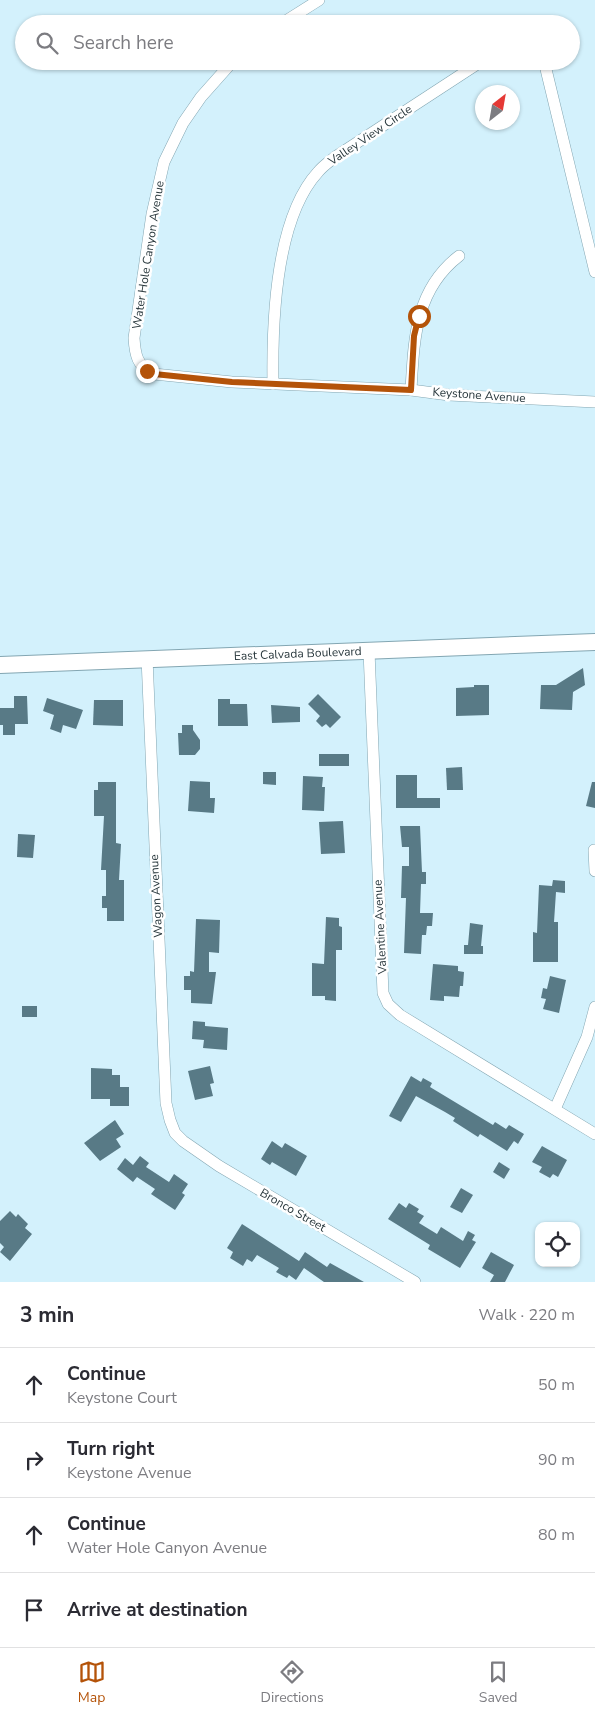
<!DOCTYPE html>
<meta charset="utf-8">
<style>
:root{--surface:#fff;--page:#f7f7f7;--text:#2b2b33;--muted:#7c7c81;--line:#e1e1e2;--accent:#b45309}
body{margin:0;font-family:"Nunito Sans",sans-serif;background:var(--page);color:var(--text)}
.controls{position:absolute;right:15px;bottom:15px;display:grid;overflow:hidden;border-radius:10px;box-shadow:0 1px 4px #0004}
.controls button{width:45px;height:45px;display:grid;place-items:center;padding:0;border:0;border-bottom:1px solid var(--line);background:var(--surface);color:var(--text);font:25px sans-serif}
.compass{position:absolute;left:475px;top:85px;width:45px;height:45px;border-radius:50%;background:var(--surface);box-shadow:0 1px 4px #0004;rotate:31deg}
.stop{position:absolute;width:15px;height:15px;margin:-11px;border:4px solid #b45309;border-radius:50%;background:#fff}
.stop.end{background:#b45309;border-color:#fff;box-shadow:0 1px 5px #0008}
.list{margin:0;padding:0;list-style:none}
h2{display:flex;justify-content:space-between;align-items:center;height:65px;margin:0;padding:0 20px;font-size:21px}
h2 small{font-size:16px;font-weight:400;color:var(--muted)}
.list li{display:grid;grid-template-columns:32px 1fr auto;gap:15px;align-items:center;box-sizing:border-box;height:75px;padding:0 20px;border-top:1px solid var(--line)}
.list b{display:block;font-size:19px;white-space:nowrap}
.list p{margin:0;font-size:16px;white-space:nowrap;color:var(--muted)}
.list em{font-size:16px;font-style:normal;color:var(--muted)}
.icon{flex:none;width:28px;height:28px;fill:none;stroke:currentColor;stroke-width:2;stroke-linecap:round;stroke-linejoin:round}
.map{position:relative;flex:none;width:595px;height:1282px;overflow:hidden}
.search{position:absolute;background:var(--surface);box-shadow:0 1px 4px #0004;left:15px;right:15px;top:15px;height:55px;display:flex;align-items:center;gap:12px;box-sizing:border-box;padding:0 18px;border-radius:28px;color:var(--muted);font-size:19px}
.sheet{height:365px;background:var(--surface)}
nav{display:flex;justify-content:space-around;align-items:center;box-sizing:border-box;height:70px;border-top:1px solid var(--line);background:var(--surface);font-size:14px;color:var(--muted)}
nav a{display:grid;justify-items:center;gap:2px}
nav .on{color:var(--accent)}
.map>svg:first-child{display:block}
</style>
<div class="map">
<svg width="595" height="1282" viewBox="0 0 595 1282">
<rect width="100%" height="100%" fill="#d3f1fc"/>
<!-- building -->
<g fill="#587a86">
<polygon points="583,668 585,685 573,692 572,710 540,709 541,685 556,685"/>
<polygon points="474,685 489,685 489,715 456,716 456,688 474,687"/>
<polygon points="318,694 341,717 330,728 326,724 322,727 316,721 320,716 308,704"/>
<polygon points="14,696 27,696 28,724 15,724 15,735 3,735 3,725 0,725 0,708 14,708"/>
<polygon points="47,698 83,710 76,729 63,725 61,733 50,729 54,715 43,711"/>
<polygon points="218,699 230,699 230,704 247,704 248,726 218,726"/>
<polygon points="94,700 123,700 123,726 93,725"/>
<polygon points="271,705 300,707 300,722 272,723"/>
<polygon points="182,725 193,725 193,730 200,740 200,749 195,755 179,755 178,733 182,733"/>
<rect x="319" y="754" width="30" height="12"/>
<polygon points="462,767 463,790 447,790 446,768"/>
<polygon points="263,772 276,772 276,785 263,784"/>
<polygon points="396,775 417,775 417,798 440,798 440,808 396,808"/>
<polygon points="303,776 323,777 322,787 325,787 324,811 302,810"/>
<polygon points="190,781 210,782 210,798 215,798 214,813 188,811"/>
<polygon points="98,782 116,782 116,843 121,844 119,880 124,880 124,921 107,921 107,908 102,908 102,896 106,896 106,870 101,870 104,816 94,816 94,790 98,790"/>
<polygon points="592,782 595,782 595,808 586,806"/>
<polygon points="343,821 345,853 321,854 319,822"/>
<polygon points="400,826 420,826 422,872 426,872 426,884 421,884 420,913 433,913 432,926 427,926 426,935 422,935 421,954 404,953 406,898 401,898 402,866 409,866 409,847 402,847"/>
<polygon points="18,834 35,835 33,858 17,857"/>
<polygon points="553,880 565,881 565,893 556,892 554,922 558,922 558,962 533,962 533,932 537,933 539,885 552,886"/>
<polygon points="326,917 339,918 339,926 342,927 342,950 336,950 336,1001 325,1000 325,996 312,996 312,963 324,964"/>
<polygon points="196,919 220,920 219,953 209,952 209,972 216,972 212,1004 191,1003 191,990 184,990 184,976 190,976 190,971 194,972"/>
<polygon points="470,923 483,925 481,946 483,946 483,954 464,954 464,945 468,945"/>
<polygon points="433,964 458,966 458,971 464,972 463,986 460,986 459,997 444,996 444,1001 430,1000"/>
<polygon points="550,976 566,980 559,1013 543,1009 546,999 541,998 543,988 547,989"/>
<rect x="22" y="1006" width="15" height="11"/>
<polygon points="193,1021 205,1022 205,1026 228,1028 227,1050 203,1048 204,1040 192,1039"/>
<polygon points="210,1066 214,1083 210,1084 213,1096 195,1100 188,1071"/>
<polygon points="91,1068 112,1069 112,1075 120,1075 120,1087 129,1087 129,1106 110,1106 110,1099 91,1099"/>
<polygon points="411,1076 421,1082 423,1078 432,1083 430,1087 493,1125 495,1122 506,1129 509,1125 524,1134 518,1144 514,1141 507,1151 480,1134 478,1137 453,1121 455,1118 445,1112 416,1096 401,1122 389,1116"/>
<polygon points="115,1120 124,1134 116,1139 121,1147 100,1161 84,1143"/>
<polygon points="272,1141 282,1148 285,1143 307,1156 296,1176 272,1162 270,1165 261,1159"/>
<polygon points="542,1146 567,1160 558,1177 553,1174 550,1178 539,1172 542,1167 532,1162"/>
<polygon points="140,1156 149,1163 146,1167 169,1182 174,1174 188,1184 182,1193 185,1195 175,1210 151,1194 155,1189 137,1177 133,1182 117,1169 125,1158 133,1165"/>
<polygon points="499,1162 510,1169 504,1179 493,1172"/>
<polygon points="461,1188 473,1195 462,1213 450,1207"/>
<polygon points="399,1203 406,1208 409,1203 419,1209 417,1212 424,1216 419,1223 437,1234 441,1227 463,1241 468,1231 475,1235 472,1240 476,1242 460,1268 428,1249 430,1245 388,1219"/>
<polygon points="10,1211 16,1217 18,1214 28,1224 25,1228 32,1234 10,1261 0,1252 4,1247 0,1243 0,1221"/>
<polygon points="242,1224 299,1261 305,1252 327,1267 330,1263 364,1282 324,1282 304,1268 296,1280 289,1275 287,1278 276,1272 279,1268 257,1255 252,1262 247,1259 243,1266 230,1258 233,1252 227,1248"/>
<polygon points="491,1252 514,1265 505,1282 490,1282 494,1275 482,1268"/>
</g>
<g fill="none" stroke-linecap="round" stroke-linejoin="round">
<!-- minor casing -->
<g stroke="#83a6b2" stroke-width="12">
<g id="minor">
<polyline points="281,24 319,0"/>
<path d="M233,61L201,97L183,123L164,162L152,214L134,338C135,354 137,367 154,374L232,382L411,390L449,395L595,402"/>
<polyline points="544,61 595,272"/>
<path d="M273,384C272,324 275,219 318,172C323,166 329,162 335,157L482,61"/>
<path d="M411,390C414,339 415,290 459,256"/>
<polyline points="369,651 383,993 388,1004 400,1015 595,1134"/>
<polyline points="147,658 166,1103 170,1120 175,1133 183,1141 219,1166 415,1282"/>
<polyline points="594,850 595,871"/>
<polyline points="555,1109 587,1037 595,1007"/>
</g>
</g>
<!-- secondary casing -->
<g stroke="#83a6b2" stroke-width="18">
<g id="secondary">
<path id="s1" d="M0,665L595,642"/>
</g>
</g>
<!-- minor -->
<use href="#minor" stroke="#fff" stroke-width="11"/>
<!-- secondary -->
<use href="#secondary" stroke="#fff" stroke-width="16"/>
</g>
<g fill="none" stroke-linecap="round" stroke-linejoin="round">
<!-- route -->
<polyline stroke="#b45309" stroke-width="6" points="147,371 154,374 232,382 411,390 414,336 419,316"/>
</g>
<g text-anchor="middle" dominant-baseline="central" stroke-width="5" stroke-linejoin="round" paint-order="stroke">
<!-- street labels -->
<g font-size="12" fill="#28373c" stroke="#fff">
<text transform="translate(370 135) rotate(-34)">Valley View Circle</text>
<text transform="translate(148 255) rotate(-81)">Water Hole Canyon Avenue</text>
<text transform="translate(479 395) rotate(4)">Keystone Avenue</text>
<text stroke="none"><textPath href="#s1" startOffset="298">East Calvada Boulevard</textPath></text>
<text transform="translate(156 896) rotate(-93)">Wagon Avenue</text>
<text transform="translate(380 927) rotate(-93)">Valentine Avenue</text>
<text transform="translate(293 1210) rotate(30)">Bronco Street</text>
</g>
</g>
</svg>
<div class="controls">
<button><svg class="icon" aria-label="locate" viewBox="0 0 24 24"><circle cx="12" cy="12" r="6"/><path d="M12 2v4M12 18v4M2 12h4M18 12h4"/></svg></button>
</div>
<svg class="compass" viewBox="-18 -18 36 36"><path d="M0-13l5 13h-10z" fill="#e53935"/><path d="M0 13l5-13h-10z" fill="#7c7c81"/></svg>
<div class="stop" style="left:419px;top:316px"></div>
<div class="stop end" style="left:147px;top:371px"></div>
<div class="search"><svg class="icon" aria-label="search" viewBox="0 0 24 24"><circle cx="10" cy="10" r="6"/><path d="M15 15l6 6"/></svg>Search here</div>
</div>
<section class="sheet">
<h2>3 min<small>Walk · 220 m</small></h2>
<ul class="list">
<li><svg class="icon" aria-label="ahead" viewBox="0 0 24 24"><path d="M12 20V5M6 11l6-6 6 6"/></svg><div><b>Continue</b><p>Keystone Court</p></div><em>50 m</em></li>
<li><svg class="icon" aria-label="right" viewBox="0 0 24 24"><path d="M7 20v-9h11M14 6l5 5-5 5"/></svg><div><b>Turn right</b><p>Keystone Avenue</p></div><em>90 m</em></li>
<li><svg class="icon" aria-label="ahead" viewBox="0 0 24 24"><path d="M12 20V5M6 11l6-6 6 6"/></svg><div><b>Continue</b><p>Water Hole Canyon Avenue</p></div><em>80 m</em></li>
<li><svg class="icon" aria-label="arrive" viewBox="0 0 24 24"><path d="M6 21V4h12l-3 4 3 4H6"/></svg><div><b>Arrive at destination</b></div></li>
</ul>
</section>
<nav>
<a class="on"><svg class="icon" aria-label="map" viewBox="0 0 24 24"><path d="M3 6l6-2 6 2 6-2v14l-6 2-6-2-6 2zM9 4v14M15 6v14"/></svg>Map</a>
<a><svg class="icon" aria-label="directions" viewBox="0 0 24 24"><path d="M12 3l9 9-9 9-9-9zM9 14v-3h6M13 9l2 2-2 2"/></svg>Directions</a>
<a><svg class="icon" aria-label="saved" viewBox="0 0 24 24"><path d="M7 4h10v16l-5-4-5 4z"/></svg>Saved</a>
</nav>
